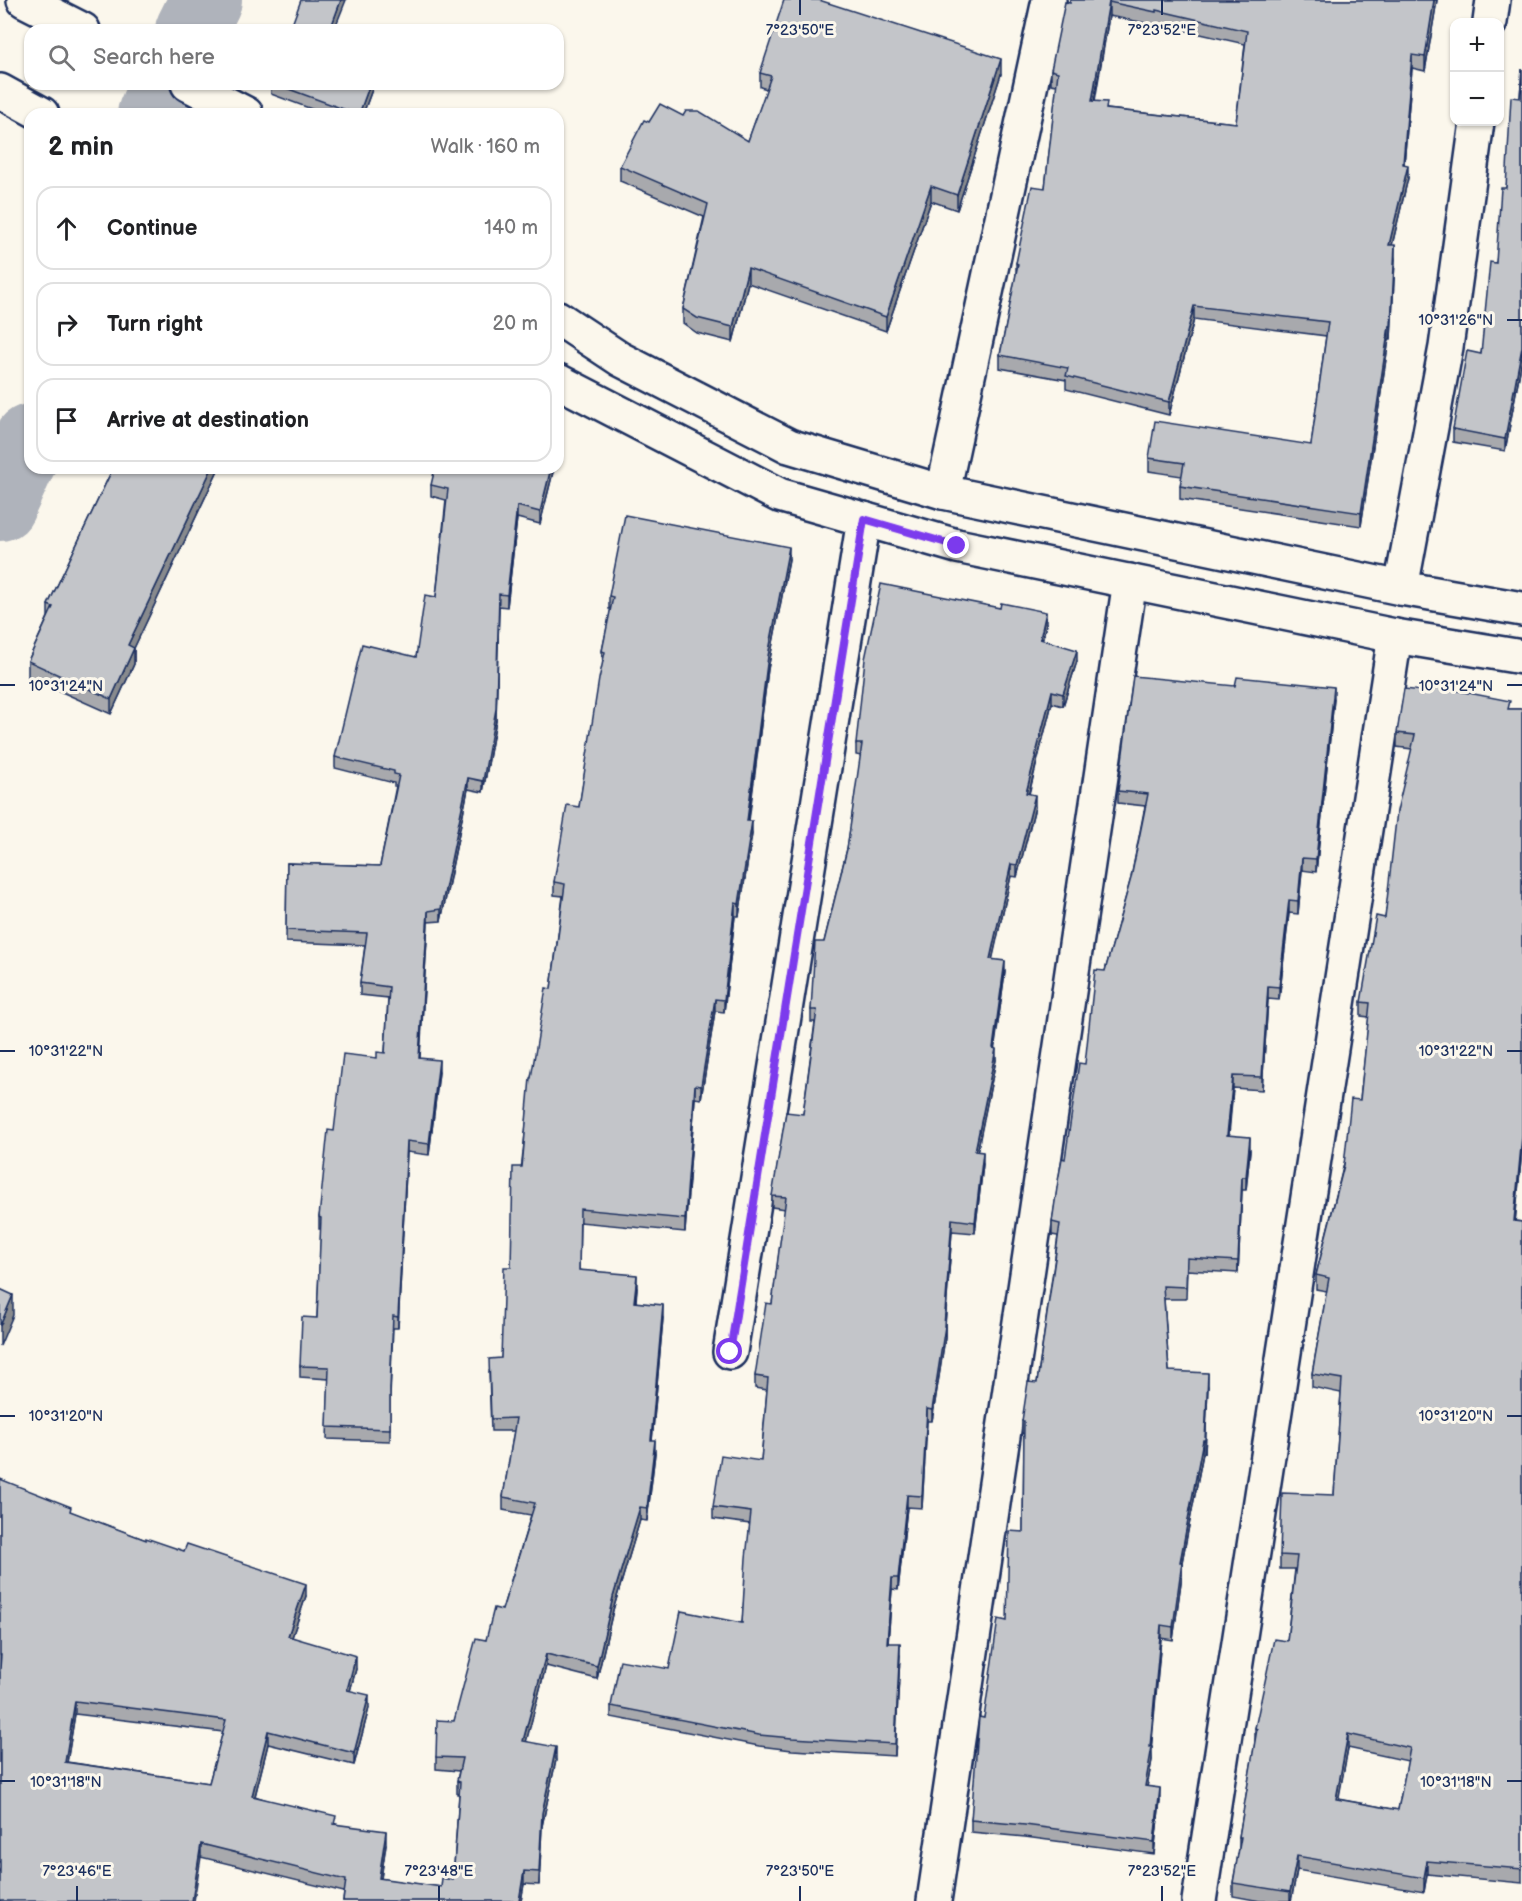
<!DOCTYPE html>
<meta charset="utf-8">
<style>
:root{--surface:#fff;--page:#f2f2f2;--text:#202124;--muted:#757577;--line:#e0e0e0}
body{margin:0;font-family:"Balsamiq Sans",sans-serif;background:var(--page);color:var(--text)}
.controls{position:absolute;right:18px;top:18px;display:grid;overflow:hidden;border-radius:12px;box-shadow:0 2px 4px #0004}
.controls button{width:54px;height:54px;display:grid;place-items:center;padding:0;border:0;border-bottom:2px solid var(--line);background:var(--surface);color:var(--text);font:30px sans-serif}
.stop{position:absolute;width:18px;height:18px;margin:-14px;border:4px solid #7c3aed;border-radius:50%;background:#fff}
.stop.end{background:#7c3aed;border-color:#fff;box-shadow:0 2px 6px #0008}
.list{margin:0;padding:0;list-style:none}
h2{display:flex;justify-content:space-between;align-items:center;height:78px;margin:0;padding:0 24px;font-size:26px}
h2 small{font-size:20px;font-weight:400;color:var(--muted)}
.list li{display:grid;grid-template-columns:39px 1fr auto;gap:18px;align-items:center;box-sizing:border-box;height:84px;margin:0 12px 12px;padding:0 12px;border:2px solid var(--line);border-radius:18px}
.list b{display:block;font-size:22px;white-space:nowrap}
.list em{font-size:20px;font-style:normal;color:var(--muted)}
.icon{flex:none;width:33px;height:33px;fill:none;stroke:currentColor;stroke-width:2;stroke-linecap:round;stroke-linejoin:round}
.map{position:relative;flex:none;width:1522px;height:1901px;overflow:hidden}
.search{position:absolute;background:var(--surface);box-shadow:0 2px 4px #0004;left:24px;top:24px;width:540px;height:66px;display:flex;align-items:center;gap:15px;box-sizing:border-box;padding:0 21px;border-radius:18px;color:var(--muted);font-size:22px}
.panel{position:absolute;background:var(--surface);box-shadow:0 2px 4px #0004;left:24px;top:108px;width:540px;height:366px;border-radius:18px}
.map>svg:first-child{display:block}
</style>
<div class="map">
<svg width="1522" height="1901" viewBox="0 0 1522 1901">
<rect width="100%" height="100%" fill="#fbf7ec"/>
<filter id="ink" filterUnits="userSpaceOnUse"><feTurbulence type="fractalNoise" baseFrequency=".0167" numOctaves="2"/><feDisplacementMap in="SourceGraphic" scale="12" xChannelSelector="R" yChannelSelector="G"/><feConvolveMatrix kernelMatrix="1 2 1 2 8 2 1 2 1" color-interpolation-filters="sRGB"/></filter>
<g filter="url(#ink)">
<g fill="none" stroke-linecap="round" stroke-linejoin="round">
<!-- river -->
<g stroke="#afb3bb" stroke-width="72">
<polyline points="191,30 206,0"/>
<polyline points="153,114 166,84"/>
<polyline points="0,505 30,440"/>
</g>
<!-- minor casing -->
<g stroke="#1b2f5e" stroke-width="38">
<g id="minor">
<polyline points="1490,22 1493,0"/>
<polyline points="943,492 1049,0"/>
<polyline points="1401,588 1446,347 1477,122"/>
<polyline points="730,1352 864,519"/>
<polyline points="934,1901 1130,581"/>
<polyline points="1199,1901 1395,636"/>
</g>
</g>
<!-- major casing -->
<g stroke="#1b2f5e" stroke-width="38">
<g id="major">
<polyline points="24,0 83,30"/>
<polyline points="188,84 246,114"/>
<polyline points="0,91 42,114"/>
<polyline points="558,318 620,359 789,446 943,492 1401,588 1522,609"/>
<polyline points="558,381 779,495 957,546 1395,636 1522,657"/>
</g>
</g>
<!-- minor -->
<use href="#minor" stroke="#fbf7ec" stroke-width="33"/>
<!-- major -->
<use href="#major" stroke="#fbf7ec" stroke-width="33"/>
</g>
<!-- wall -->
<g fill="#a8a9ad" stroke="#1b2f5e" stroke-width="1.5" fill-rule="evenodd">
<path d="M1070,0H1437L1425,71L1412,68L1404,164L1408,178L1392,245L1395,259L1391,339H1389L1361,526L1180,499V486L1182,476L1149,471V458L1311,445L1326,336L1194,319L1169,415L1066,389V380L1000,368V355L1016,276V263L1045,188L1057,85L1051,84V70ZM1109,16L1156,25V24L1245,44L1236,123L1107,109L1095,101Z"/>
<polygon points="1522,69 1522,360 1505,451 1453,442 1453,429 1481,354 1496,263 1506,188 1520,98"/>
<polygon points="760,73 1001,74 957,210 931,201 886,331 748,283 733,342 697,333 683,323 683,309 704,217 620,181 620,166 649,122 683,116 748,141 767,89 760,87"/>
<polygon points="271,84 374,84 363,114 325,114 271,94"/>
<polygon points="113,468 219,468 134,648 134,664 111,714 28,677 28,661 48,617 48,605"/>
<polygon points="554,468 540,524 517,518 507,607 499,606 496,720 483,792 468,789 441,921 428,922 420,1058 439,1072 429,1155 407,1152 398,1328 393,1328 390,1397 390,1441 327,1439 329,1379 300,1377 300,1366 317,1318 321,1229 319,1229 319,1217 334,1131 377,1058 385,1053 388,998 360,995 360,983 365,945 286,942 287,863 380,866 396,786 394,786 394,783 335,768 335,757 416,657 436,597 446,500 431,496 431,485 495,469"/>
<path d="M789,559L768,669L749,821L752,834L739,916H735L724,1012L715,1011L701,1099L695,1098L685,1232L580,1222L579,1270L637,1288L636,1302L663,1318L652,1440L655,1453L647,1521L640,1520L613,1610L597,1679L546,1666L526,1741L556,1760L542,1826L539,1885L524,1884L521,1901H343L344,1892L201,1857L0,1901V1479L71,1512L146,1540L306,1596L292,1637L356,1669L350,1691L369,1708L354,1765L268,1744L255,1796L336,1824L386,1844L381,1879L441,1887L453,1880L459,1794H457V1781L459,1771L436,1769V1757L454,1721L486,1640L502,1610L531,1515L503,1510V1497L514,1431H491L489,1371L501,1358L531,1078L551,989L563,896L554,895V882L579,807L603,664L602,651L611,609H609V596ZM75,1714L223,1732L209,1783L67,1762Z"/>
<polygon points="1046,624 1042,640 1077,661 1063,706 1052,703 1029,794 1035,807 1017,877 1011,876 992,959 1005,972 994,1049 996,1060 977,1151 983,1164 975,1233 952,1231 945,1326 945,1338 932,1421 927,1421 922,1508 907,1507 898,1590 892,1589 888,1643 900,1655 895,1756 792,1750 759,1746 611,1717 611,1706 742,1623 750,1524 713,1519 713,1507 761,1461 767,1390 755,1388 755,1376 772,1304 785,1209 772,1207 772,1196 803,1114 815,1022 811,1022 811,1010 824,942 847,849 861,756 856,755 856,744"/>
<polygon points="1334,699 1316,872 1302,870 1298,914 1289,913 1279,1000 1268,999 1262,1090 1233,1088 1229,1135 1250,1150 1246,1190 1242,1190 1238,1273 1187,1270 1186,1299 1164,1299 1169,1371 1208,1386 1205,1453 1203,1453 1182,1562 1182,1575 1173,1640 1161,1638 1151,1747 1152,1760 1147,1786 1160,1800 1154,1854 1025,1837 971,1832 971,1820 984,1718 1007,1621 1023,1532 1024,1434 1022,1433 1022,1421 1037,1383 1058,1236 1052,1235 1052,1222 1105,971 1131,878 1145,806 1118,803 1118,791"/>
<path d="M1510,709H1522V1150L1515,1221L1522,1222V1883L1427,1874L1424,1892L1297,1870L1291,1901H1260L1233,1896V1883L1239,1850V1837L1255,1742V1728L1287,1641L1295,1569H1280V1555L1334,1495L1341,1393L1312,1387V1374L1327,1291L1316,1289V1275L1360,1100L1369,1017L1361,1016V1002L1385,918L1412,749L1397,747V733ZM1348,1748L1408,1761L1398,1810L1338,1799Z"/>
</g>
<!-- shaded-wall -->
<g fill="#888a8d" stroke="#1b2f5e" stroke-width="1.5">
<polygon points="341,0 346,0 334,30 330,30"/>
<polygon points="1434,0 1437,0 1425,71 1425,57"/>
<polygon points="1109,2 1109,16 1092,114 1092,101"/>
<polygon points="1412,55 1412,68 1403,177 1403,164"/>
<polygon points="1001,59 1001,74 957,210 957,195"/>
<polygon points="370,84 374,84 363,114 359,114"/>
<polygon points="1408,165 1408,178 1389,258 1389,245"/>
<polygon points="931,186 931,201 886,331 886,317"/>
<polygon points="1395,245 1395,259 1391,339 1391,326"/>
<polygon points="748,268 748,283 733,342 733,327"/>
<polygon points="1194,306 1194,319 1169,415 1169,402"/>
<polygon points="1389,326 1389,339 1361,526 1361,513"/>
<polygon points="1522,347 1522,360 1505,451 1505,439"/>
<polygon points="212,468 219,468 128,661 128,645"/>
<polygon points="551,468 554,468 540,524 540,512"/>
<polygon points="517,506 517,518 507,607 507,595"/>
<polygon points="789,547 789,559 768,669 747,833 747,821 768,656"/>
<polygon points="499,606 496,720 483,792 483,781"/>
<polygon points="1046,612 1046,624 1040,651 1040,639"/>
<polygon points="134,648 134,664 111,714 111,699"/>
<polygon points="1077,650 1077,661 1063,706 1063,694"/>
<polygon points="1334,687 1334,699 1316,872 1316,859"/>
<polygon points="1052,691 1052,703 1026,804 1026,793"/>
<polygon points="468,778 468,789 441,921 441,909"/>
<polygon points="1035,795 1035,807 1017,877 1017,865"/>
<polygon points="752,821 752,834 739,916 739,904"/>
<polygon points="1302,858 1302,870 1298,914 1298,901"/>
<polygon points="1011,864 1011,876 990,970 990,959"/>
<polygon points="1289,900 1289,913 1279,1000 1279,987"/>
<polygon points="735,903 735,916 724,1012 724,1000"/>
<polygon points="428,911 428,922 419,1069 419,1058"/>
<polygon points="1005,961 1005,972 993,1060 993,1048"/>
<polygon points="1268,986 1268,999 1262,1090 1262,1077"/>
<polygon points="715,999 715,1011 701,1099 701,1086"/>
<polygon points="996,1049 996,1060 975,1163 975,1151"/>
<polygon points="439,1060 439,1072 429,1155 429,1144"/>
<polygon points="1233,1076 1233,1088 1227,1148 1227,1135"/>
<polygon points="695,1085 695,1098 685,1232 685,1219"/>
<polygon points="1522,1136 1522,1150 1514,1234 1514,1221"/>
<polygon points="1250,1137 1250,1150 1246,1190 1246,1177"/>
<polygon points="407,1141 407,1152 398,1328 398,1317"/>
<polygon points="983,1152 983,1164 975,1233 975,1222"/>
<polygon points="1242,1177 1242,1190 1238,1273 1238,1261"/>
<polygon points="952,1219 952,1231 944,1337 945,1326 945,1338 932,1421 932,1410 944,1326"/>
<polygon points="637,1275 637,1288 634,1314 634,1302"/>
<polygon points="13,1295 13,1315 0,1346 0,1326"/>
<polygon points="663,1305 663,1318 651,1453 651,1440"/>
<polygon points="1208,1373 1208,1386 1205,1453 1205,1440"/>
<polygon points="927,1409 927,1421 922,1508 922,1496"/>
<polygon points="655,1440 655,1453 647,1521 647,1508"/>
<polygon points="1203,1440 1203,1453 1182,1562 1182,1575 1173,1640 1173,1627 1180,1562"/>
<polygon points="907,1495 907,1507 898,1590 898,1578"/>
<polygon points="640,1507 640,1520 613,1610 597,1679 597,1666 613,1597"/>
<polygon points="892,1578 892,1589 887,1654 887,1643"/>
<polygon points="306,1584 306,1596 288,1649 288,1636"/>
<polygon points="1161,1625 1161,1638 1151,1753 1152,1747 1152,1760 1145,1798 1145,1786 1150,1747"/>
<polygon points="900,1643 900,1655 895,1756 895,1744"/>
<polygon points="546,1654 546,1666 523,1754 523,1741"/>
<polygon points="356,1656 356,1669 347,1702 347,1690"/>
<polygon points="369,1695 369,1708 354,1765 354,1753"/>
<polygon points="75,1701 75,1714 65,1775 65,1762"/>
<polygon points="268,1731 268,1744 252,1808 252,1796"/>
<polygon points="1348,1734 1348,1748 1336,1813 1336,1799"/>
<polygon points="556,1747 556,1760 542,1826 539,1885 542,1813"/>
<polygon points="1160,1788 1160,1800 1154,1854 1154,1842"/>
<polygon points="386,1831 386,1844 379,1891 379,1878"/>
<polygon points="201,1844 201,1857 194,1901 192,1901"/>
<polygon points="1297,1856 1297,1870 1291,1901 1290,1901 1290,1892"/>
<polygon points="1427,1861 1427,1874 1424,1892 1424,1878"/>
<polygon points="524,1871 524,1884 521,1901 519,1901"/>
</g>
<!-- building -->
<g fill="#c3c5c9" stroke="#1b2f5e" stroke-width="1.5" fill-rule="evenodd">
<polygon points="301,0 341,0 330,30 290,30"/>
<polygon points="784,0 819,0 1001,59 957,195 931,186 886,317 748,268 733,327 697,318 683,309 708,204 620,166 644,120 649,122 660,104 683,116 686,111 699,111 748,141 771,76 760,73"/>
<path d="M1070,0H1434L1425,57L1412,55L1403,164L1408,165L1389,245H1395L1391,326H1389L1361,513L1180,486L1184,463L1149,458L1155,421L1311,445L1328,322L1194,306L1169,402L1066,376L1068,368L1000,355L1018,264L1016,263L1032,186L1045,188L1058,72L1051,70L1065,2L1070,3ZM1109,2L1156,12V10L1247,31L1236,123L1106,109L1107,102L1092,101Z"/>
<polygon points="1522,69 1522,347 1505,439 1453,429 1467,351 1481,354 1490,262 1496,263 1501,188 1506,188 1511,97 1520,98"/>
<polygon points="275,84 370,84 359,114 357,114"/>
<polygon points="113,468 212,468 128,645 134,648 111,699 28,661 53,607 48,605"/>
<polygon points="435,468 489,468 495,469 495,468 551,468 540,512 517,506 507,595 499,594 496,709 483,781 468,778 441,909 428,911 419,1058 439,1060 429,1144 407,1141 398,1317 393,1316 390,1389 390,1429 327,1427 329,1367 300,1366 302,1317 317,1318 321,1218 319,1217 328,1130 334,1131 343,1054 377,1058 377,1052 385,1053 389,987 360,983 367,933 286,930 287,863 380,866 399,775 394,774 394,771 335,757 362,644 416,657 425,595 436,597 448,489 431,485"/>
<path d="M625,515L789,547L768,656L747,821H752L739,904L735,903L724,1000L715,999L701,1086L695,1085L685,1219L580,1209L579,1270L637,1275L634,1302L663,1305L651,1440H655L647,1508L640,1507L613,1597L597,1666L546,1654L523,1741L556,1747L542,1813L539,1872L524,1871L519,1901H343L346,1880L201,1844L192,1901H0V1669L1,1655H0V1479L71,1507L70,1511L146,1540V1538L184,1551L187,1544L306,1584L288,1636L356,1656L347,1690L369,1695L354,1753L268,1731L252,1796L336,1816L334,1824L386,1831L379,1878L441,1887L442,1878L453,1880L460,1782L457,1781L462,1758L436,1757L437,1720L454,1721L476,1638L486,1640L494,1608L502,1610L535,1503L503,1497L516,1418L491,1419L489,1359L501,1358L504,1267H511L513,1167H522L530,1078H531L546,988L551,989L565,884L554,882L567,805L579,807L599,679L605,652L602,651L613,597L609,596ZM75,1701L226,1720L209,1783L65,1762Z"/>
<polygon points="881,584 1000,608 1001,603 1046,612 1040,639 1077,650 1063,694 1052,691 1026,793 1035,795 1017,865 1011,864 990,959 1005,961 993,1048 996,1049 975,1151 983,1152 975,1222 952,1219 944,1326 945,1326 932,1410 927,1409 922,1496 907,1495 898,1578 892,1578 887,1643 900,1643 895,1744 792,1738 759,1735 611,1706 620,1660 669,1669 681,1611 742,1623 746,1558 751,1512 713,1507 721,1455 761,1461 768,1378 755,1376 766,1303 772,1304 786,1197 772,1196 786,1112 803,1114 817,1010 811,1010 815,942 824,942 847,849 862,744 856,744 865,659"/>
<polygon points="1133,676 1235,686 1237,677 1334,687 1316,859 1302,858 1298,901 1289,900 1279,987 1268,986 1262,1077 1233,1076 1227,1135 1250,1137 1246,1177 1242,1177 1238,1261 1187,1258 1186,1287 1163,1286 1169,1371 1208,1373 1205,1440 1203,1440 1180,1562 1182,1562 1173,1627 1161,1625 1150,1747 1152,1747 1145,1786 1160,1788 1154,1842 1025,1825 971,1820 979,1717 984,1718 998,1619 1007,1621 1009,1531 1023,1532 1024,1421 1022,1421 1028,1382 1037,1383 1060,1224 1052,1222 1058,1181 1062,1158 1065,1159 1079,1063 1085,1064 1095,970 1105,971 1131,878 1148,794 1118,791"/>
<path d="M1433,686L1510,701L1508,709H1522V1136L1514,1221L1522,1222V1869L1427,1861L1424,1878L1297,1856L1290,1892L1233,1883L1241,1837H1239L1257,1729L1255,1728L1274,1639L1287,1641L1297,1556L1280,1555L1282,1493L1334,1495L1342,1379L1312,1374L1329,1278L1316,1275L1344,1165L1351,1099L1360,1100L1370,1003L1361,1002L1376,916L1385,918L1397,811L1415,735L1397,733L1404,689L1432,692ZM1348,1734L1410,1748L1398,1810L1336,1799Z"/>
<polygon points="0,1289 13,1295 0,1326"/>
</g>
</g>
<g fill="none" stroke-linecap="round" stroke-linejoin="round" filter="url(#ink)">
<!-- route -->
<polyline stroke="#7c3aed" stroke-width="8" points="730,1352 864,519 957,546"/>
</g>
<!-- ticks -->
<path fill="none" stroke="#1b2f5e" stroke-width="2" d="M800,0V15M1162,0V15M1507,320H1522M0,685H15M1507,685H1522M0,1051H15M1507,1051H1522M0,1416H15M1507,1416H1522M0,1781H15M1507,1781H1522M77,1886V1901M439,1886V1901M800,1886V1901M1162,1886V1901"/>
<g font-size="15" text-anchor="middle" fill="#1b2f5e" stroke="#fbf7ec" stroke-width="6" stroke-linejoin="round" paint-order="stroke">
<text x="800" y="35">7°23'50"E</text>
<text x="1162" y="35">7°23'52"E</text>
<text x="1456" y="325">10°31'26"N</text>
<text x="66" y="691">10°31'24"N</text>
<text x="1456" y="691">10°31'24"N</text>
<text x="66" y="1056">10°31'22"N</text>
<text x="1456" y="1056">10°31'22"N</text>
<text x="66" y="1421">10°31'20"N</text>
<text x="1456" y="1421">10°31'20"N</text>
<text x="66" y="1787">10°31'18"N</text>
<text x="1456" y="1787">10°31'18"N</text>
<text x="77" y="1876">7°23'46"E</text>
<text x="439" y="1876">7°23'48"E</text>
<text x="800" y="1876">7°23'50"E</text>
<text x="1162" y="1876">7°23'52"E</text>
</g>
</svg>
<div class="controls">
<button>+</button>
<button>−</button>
</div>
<div class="stop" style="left:730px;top:1352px"></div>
<div class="stop end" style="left:957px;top:546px"></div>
<div class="search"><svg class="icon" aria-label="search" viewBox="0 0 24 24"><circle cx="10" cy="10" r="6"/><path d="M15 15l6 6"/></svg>Search here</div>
<section class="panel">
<h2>2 min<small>Walk · 160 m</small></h2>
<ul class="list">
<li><svg class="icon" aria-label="ahead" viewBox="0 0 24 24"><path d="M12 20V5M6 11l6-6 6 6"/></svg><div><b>Continue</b></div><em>140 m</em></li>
<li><svg class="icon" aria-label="right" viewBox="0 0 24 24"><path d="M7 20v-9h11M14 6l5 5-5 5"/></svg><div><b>Turn right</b></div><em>20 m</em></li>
<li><svg class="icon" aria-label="arrive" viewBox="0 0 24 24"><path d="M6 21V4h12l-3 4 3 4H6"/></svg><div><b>Arrive at destination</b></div></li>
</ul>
</section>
</div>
